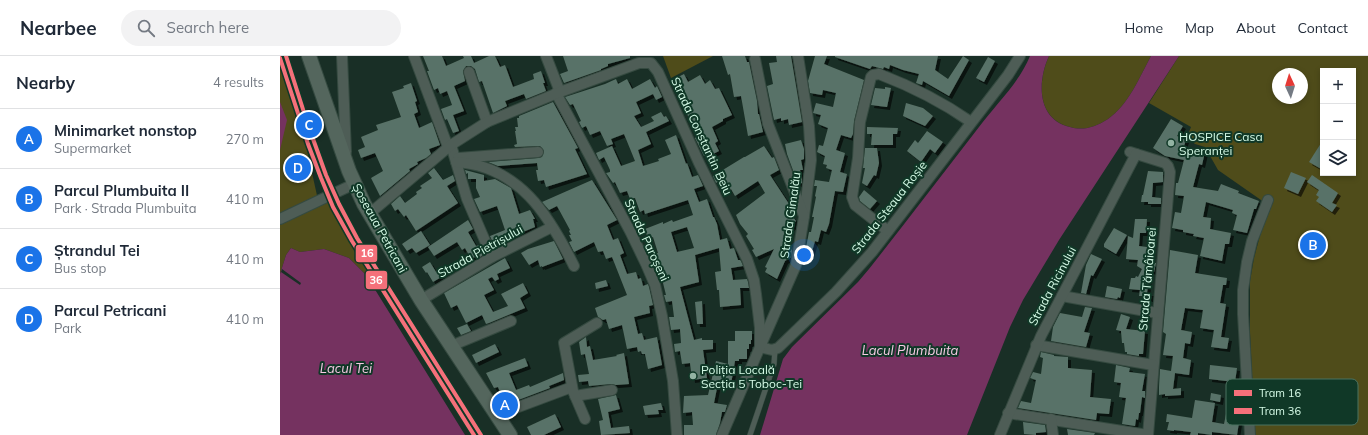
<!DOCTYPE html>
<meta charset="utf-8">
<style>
:root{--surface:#fff;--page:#f2f2f3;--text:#1f2937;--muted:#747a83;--line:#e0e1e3;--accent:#1a73e8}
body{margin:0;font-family:Mulish,sans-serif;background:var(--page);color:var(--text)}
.controls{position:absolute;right:12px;top:12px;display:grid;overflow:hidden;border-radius:0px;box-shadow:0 2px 6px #0003}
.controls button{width:36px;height:36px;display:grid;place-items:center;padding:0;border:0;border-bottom:1px solid var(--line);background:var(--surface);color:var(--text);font:20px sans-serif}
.compass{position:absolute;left:992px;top:12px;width:36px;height:36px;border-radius:50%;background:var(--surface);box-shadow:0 2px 6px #0003;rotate:356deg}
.you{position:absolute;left:524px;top:199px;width:14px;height:14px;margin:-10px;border:3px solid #fff;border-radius:50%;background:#1a73e8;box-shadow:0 0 0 6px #1a73e833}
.badge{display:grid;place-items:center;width:26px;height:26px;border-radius:50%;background:var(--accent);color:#fff;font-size:13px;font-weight:700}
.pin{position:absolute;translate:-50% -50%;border:2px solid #fff;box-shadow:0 1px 4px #0006}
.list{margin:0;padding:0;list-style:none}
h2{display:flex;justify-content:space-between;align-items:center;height:52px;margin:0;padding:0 16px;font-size:17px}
h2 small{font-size:13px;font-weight:400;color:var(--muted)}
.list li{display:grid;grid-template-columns:26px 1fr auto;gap:12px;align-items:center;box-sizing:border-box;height:60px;padding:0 16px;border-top:1px solid var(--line)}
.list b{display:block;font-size:15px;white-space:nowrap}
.list p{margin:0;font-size:13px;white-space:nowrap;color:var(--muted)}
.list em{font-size:13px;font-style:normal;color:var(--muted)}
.icon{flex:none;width:22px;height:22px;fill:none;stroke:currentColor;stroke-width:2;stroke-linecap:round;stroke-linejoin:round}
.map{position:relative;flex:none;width:1088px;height:379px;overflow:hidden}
header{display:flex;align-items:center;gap:24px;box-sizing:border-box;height:56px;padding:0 20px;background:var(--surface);border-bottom:1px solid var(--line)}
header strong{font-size:19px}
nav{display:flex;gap:22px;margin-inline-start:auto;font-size:14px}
.search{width:280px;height:36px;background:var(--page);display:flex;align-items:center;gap:10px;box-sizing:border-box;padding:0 14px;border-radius:22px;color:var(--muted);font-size:15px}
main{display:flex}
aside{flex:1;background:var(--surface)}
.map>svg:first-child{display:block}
</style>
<header>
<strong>Nearbee</strong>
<div class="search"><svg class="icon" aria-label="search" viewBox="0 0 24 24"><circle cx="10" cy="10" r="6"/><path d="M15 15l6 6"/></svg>Search here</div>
<nav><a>Home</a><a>Map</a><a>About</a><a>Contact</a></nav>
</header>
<main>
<aside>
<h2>Nearby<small>4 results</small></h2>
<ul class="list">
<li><span class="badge">A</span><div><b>Minimarket nonstop</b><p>Supermarket</p></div><em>270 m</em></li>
<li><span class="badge">B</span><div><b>Parcul Plumbuita II</b><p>Park · Strada Plumbuita</p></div><em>410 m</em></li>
<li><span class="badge">C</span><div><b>Ștrandul Tei</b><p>Bus stop</p></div><em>410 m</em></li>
<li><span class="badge">D</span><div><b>Parcul Petricani</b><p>Park</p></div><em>410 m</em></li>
</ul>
</aside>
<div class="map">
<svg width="1088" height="379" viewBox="0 0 1088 379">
<defs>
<filter id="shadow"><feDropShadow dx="3" dy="3" stdDeviation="0" flood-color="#0009"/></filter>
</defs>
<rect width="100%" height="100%" fill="#192f26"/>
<!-- green -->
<g fill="#4f4c1a" fill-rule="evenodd">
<polygon points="0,0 19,58 38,144 48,140 93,214 86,219 69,202 44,193 20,196 11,192 6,199 0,218"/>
<polygon points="383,0 433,0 391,22"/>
<path d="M769,0H871C859,22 849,48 828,63C816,71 803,75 790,71C757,63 757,26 769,0Z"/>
<path d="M899,0H1088V379H975L970,277V225L974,202L981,176L991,151L938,114L925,91L915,88L907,81L911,71L869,47ZM1043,15H1073V117H1043ZM998,18H1022V42H998Z"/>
</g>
<!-- water -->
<g fill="#753260">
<path d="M750,0H769C757,26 757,63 790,71C803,75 816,71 828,63C849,48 859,22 871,0H899L779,184L743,244L730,271L687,379H480L503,303L512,291L578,226L589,213C626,166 662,119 699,71C716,48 739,27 750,0Z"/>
<polygon points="0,46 7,64 0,94"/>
<polygon points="11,192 20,196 44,193 69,202 86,219 185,379 0,379 0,218 6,199"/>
</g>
<!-- pier -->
<polygon fill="#192f26" points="2,213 21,227 20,229 1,216"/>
<!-- building -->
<g fill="#597267" fill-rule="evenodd" filter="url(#shadow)">
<polygon points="143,0 162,0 166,10 184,2 183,0 191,0 194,7 209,0 215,0 220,11 225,9 233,31 254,23 253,18 261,15 265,27 263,27 266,35 246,43 244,38 225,45 227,50 213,57 202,25 199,26 195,13 191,10 186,10 183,15 185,25 174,30 184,55 173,59 179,75 173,77 167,63 165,64 161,53 172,49 167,35 160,38 158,32 154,34 147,15 149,15"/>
<polygon points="283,0 350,0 350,2 328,8 328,10 321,13 321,14 284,27 280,18 288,15"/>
<polygon points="442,0 465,0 467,6 469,6 477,45 478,58 479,58 483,76 468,80 461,40 454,41 450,18 448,19"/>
<polygon points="496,0 511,0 522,66 509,69 508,63 501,65 501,62 494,64 487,30 493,28 489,7 497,6"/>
<polygon points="535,0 547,0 544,8 584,24 574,65 573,78 571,82 561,79 556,94 565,97 560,116 567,118 563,136 555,135 549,168 546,176 541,174 538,186 535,185 531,199 525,197 529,176 531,176 534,161 532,161 536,141 535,140 537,130 534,130 535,124 549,126 552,114 546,112 547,109 543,108 545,100 537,96 539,89 543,90 548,72 538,68 541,59 533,57 536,47 553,51 556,37 543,34 542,39 530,37 528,25"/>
<polygon points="555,0 658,0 655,14 668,23 683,0 689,4 669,40 643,25 642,29 636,27 639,18 623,14 610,9 609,13 604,11 603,13 592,10 590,13 555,1"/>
<polygon points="708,1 715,5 704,26 696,22"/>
<polygon points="404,18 408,26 420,19 425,28 430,24 435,33 439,32 452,59 443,63 443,65 432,71 438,85 435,87 439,95 431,99 430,97 424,100 415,82 418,80 407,58 410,57 392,24"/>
<path d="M336,23L338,28L347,23L352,33L370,23L375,32L377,30L382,41L376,44L373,38L356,46L361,57L354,60L361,71L374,65L371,61L381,56L384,61L386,60L389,65L366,76L371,88L358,94L363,110L379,105L378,103L391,98L385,84L396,79L406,108L407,107L412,121L418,119L423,130L414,133L419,146L427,143L433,161H434L437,168L440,184L447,182L450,193L454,192L458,204H460L461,205L463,210L451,212L453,224L467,223L468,226L469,232H460L461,249L440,251L439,234H437L435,216L441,215L439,192L415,199L419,226L400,231L414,284L422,282V284H433V293L423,294L427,322L412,324L410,307L402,308L400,295L395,296L394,288L401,287L400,273L391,274L389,261H394L392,245L386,246L384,239H386L379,211L377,212L373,203L376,201L375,198L378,197L373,181L371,182L370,179L367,180L365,173L383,166V168L392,164L393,166L413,159L408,144L365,158L364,154L360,156L355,142L350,143L347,135L340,137L335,126L333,127L326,117L330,116V114L324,101L319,104L316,97L332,90L341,110L355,105L344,78L331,83L333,88L327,90L320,75L310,79L306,70L302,72L299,66L301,65L293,48L290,49L285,41L325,28ZM407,171L414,192L397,196L391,176Z"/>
<polygon points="131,27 137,45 135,46 138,56 134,58 139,72 152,66 160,89 149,93 151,98 146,102 137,106 138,108 129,113 130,115 100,140 91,122 103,115 95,97 81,102 78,94 85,91 81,81 98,74 96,69 121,61 112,36 124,32 123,30"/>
<polygon points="605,31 611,32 607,51 591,49 595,32 605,33"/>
<polygon points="273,46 298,92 295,93 307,118 266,131 264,124 258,125 256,114 258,114 257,107 218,110 208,106 258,102 262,101 264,95 260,90 235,91 234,89 237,88 235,75 236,75 235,71 238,71 237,62 239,62 239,60"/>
<polygon points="626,47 643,52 653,60 645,70 623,60"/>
<polygon points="891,63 903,70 897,80 906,84 904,90 925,96 922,109 919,108 913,131 938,135 941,128 959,135 958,137 979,145 976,153 974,153 967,177 953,174 957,159 952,157 953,154 926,146 923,161 931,162 930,173 951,177 949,188 945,188 942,205 920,200 924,182 913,180 914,178 903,176 903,174 892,172 895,156 901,157 904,140 895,139 896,127 898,127 904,104 885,100 873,92"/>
<polygon points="587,71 618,72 617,78 613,78 613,89 591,89 592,78 587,78"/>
<polygon points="647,75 663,86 655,97 650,93 641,106 627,95 635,84 638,87"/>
<polygon points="521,84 524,93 524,103 521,104 523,114 520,114 522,124 522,127 518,128 507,98 505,88"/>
<polygon points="1043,84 1043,114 1029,106"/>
<polygon points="484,90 492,102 494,101 499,114 490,119 509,148 507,149 509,151 506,152 516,165 513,168 514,170 505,176 508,180 504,184 512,193 511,201 505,205 497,223 485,216 487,212 485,211 494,193 476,201 472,194 474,193 466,180 468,178 460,168 456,159 485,137 478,125 455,140 451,133 448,135 446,132 445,133 439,125 436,127 433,120 464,101 465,101"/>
<polygon points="585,92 597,92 599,107 596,120 594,119 587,130 582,127 585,112 583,112"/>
<polygon points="154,112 163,124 173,119 175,125 167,130 178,147 136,175 126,159 124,161 118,153 115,155 111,148 120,140 125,147 137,138 136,136 142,132 140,130 152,122 148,117"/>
<polygon points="185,114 204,119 204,125 215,123 231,132 239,158 250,154 255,163 253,163 255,171 226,183 227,186 219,190 217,187 214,189 210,180 225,174 217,150 200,156 194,143 200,141 196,132 196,123 188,123 188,117 186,118"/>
<polygon points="868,115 883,116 883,126 873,127 872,141 881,142 881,148 868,148 868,146 861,146 862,139 863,139"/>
<polygon points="1011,116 1026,122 1018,138 1004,132"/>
<polygon points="1032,119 1058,137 1052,147 1057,149 1052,156 1036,145 1039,141 1036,139 1039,134 1027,126"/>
<polygon points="312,124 337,164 327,169 333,184 338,182 344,197 340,199 347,218 356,216 358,223 361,222 363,230 368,228 369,231 373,249 369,250 370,257 354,261 358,278 362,277 364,284 377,281 382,309 368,313 365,298 362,298 361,295 358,296 357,291 347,293 342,269 329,273 326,263 323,264 318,261 315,252 347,239 332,201 326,203 323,195 318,196 314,186 294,196 289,186 292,185 289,179 291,179 289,175 290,174 277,150 269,154 262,146"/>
<polygon points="584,134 597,145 590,153 580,145 579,141"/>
<polygon points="855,163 867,163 866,177 860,177 859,190 867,191 865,206 876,207 874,216 870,215 867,237 871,237 870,243 864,242 864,240 859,240 860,234 849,233 851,222 855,222 856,220 858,221 862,213 857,210 858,204 846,203 848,180 853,182"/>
<polygon points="188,164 193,173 188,176 196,190 200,189 204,198 200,201 199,199 191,203 185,192 182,194 177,186 154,200 148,191"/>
<polygon points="834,172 847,179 836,198 824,191 824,188"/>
<polygon points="141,175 150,189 136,197 132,192 127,195 122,188"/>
<polygon points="274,185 283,203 262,211 262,210 260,211 258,204 249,209 241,197 248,193"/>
<polygon points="890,194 918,199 915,217 947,222 946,229 943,229 940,247 946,248 941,281 949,282 947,293 931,291 934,274 920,272 923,254 905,252 901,274 912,276 910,288 905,287 903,302 911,304 909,319 895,317 893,333 901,332 901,339 885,340 885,338 879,339 879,331 880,313 891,315 893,300 883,299 886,278 883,276"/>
<polygon points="811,198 822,203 813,220 811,219 806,238 801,237 806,209"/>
<polygon points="225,202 230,212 217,218 219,223 215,225 212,221 208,223 214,234 204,239 213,256 228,250 221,238 243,227 248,237 240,242 245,252 209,267 206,268 202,259 186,267 177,249 171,252 164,237"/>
<polygon points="150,206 156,216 159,214 163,220 153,226 147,216 146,217 142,211"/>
<polygon points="326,224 328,230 316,233 315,227"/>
<polygon points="827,230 842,233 840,242 838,241 837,243 825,241"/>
<polygon points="422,245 423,268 417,268 415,246"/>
<polygon points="805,251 812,252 804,276 810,277 806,291 771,285 773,271 780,257 802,261"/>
<polygon points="841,258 850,261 846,273 865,275 863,298 859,298 859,300 847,298 847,296 845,296 844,287 842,287 841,275 836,274"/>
<polygon points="187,268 191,275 181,279 177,272"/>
<polygon points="455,275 472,275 472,284 471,284 471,288 469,288 469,293 467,293 467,303 459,303 459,305 455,305 451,328 447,327 447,329 438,327 434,347 447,349 445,356 442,356 440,367 436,379 404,379 404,369 413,369 412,356 403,357 404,340 428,339 436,305 448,308 448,285 455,285"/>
<polygon points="306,281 307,291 310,290 313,304 337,300 336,299 344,297 349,328 336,329 331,328 309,330 308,325 299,326 298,319 309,318 305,298 301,299 299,286"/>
<polygon points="215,288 219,296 196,307 192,299"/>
<polygon points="761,296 774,299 774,300 788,301 788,312 812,314 810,341 831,343 829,358 817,357 816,364 738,352 741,345 751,347 756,324 750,322 753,316 761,318 763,302 760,301"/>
<polygon points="245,302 248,310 229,317 236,334 249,329 250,331 283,317 284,324 269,330 270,332 225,349 218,331 214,332 206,317"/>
<polygon points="836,309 850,312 849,316 865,318 862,335 865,335 865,342 862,341 860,357 859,357 858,364 856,363 855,370 842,368 846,342 839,341 841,327 834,326"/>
<polygon points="930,309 957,312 955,326 929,323"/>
<polygon points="931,337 941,339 940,346 930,344"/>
<polygon points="336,339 340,353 328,356 331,372 349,370 350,377 321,379 319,365 323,364 318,343"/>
<polygon points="915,344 935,347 932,366 944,368 946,358 960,360 957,379 932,376 932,379 918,377 918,379 910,379 911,376 894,374 894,375 887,374 889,366 886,366 887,358 912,362"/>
<polygon points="381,347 383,354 378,354 379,358 365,359 363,350"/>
<polygon points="275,358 281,371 264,379 251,379 247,371"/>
<polygon points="743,366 765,369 766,376 756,377 756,379 744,378"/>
<polygon points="787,373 815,377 814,379 788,379"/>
</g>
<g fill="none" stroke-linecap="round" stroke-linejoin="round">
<!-- service casing -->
<g stroke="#354a40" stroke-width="6">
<polyline id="service" points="470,379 494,308 495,293"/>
</g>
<!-- minor casing -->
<g stroke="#354a40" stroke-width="12">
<g id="minor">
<polyline points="62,0 66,96"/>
<polyline points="134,0 168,91"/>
<polyline points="266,0 280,36"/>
<polyline points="518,0 529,70 531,104 524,161 516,209 480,291 492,294 498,292 556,236 592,196 728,19 740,0"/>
<polyline points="475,3 488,68 524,160"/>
<polyline points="189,16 207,66"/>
<polyline points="276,37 351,177 366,208 375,229 382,260 393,325 397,379"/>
<polyline points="171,89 187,143 212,201"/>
<polyline points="850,96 885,107 888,110 890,116 868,379"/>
<polyline points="178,102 258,96"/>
<path d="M176,106C239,110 269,159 294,210"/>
<polyline points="89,158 171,89 207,66 280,36 359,7 371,7 378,16 419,107 467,203 474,224 476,238 480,272 480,291 442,379"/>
<polyline points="0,163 74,128"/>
<path d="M608,175L575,149L572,141L578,102L580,66L591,21L593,19L599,18C633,31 661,45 691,66"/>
<polyline points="782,240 877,257"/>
<polyline points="141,244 212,201 272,171"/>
<polyline points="756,289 873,309"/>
<polyline points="171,290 231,265"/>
<polyline points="295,340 332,334"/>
<polyline points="728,357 868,379"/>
<polyline points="217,359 292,331"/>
<polyline points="305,363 293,335 284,287 317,267"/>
<polyline points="771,363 773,379"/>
<polyline points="720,379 761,280 856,98"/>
<polyline points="970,379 963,258 963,234 967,206 972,185 988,144"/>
</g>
</g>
<!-- secondary casing -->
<g stroke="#354a40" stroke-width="16">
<polyline id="secondary" points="29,0 69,115 84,148 141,244 230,379"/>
</g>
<!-- service -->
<use href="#service" stroke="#4e5d56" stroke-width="5"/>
<!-- minor -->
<use href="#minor" stroke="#4e5d56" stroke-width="10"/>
<!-- secondary -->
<use href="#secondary" stroke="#54665d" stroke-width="14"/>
<!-- tram-1 casing -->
<g stroke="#103827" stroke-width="7">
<polyline id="tram-1" points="6,0 28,69 46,119 59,148 77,182 201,379"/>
</g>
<!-- tram-2 casing -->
<g stroke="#103827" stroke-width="7">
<polyline id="tram-2" points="0,2 28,88 41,122 53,151 72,185 194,379"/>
</g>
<!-- tram-1 -->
<use href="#tram-1" stroke="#f5707a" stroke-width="4"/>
<!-- tram-2 -->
<use href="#tram-2" stroke="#f5707a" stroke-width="4"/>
</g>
<!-- markers -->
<g fill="#93b3a3" stroke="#103827" stroke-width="1.5">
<circle cx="891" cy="87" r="4"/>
<circle cx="413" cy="320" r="4"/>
</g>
<g text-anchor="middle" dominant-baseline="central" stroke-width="4" stroke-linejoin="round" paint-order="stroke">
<!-- street labels -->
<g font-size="12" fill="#d5fae6" stroke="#103827">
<text transform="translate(422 80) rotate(65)">Strada Constantin Beiu</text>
<text transform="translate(609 151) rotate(-52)">Strada Steaua Roșie</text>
<text transform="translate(510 159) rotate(-82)">Strada Gimalău</text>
<text transform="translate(100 172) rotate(61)">Șoseaua Petricani</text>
<text transform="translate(367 184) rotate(65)">Strada Paroșeni</text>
<text transform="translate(200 195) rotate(-29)">Strada Pietrișului</text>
<text transform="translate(867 223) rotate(-85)">Strada Tămâioarei</text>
<text transform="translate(772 230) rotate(-62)">Strada Ricinului</text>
</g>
<!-- poi labels -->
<g font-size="12" fill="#d5fae6" stroke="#103827" text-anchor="start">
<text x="899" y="80">HOSPICE Casa<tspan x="899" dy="14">Speranței</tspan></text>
<text x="421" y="313">Poliția Locală<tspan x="421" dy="14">Secția 5 Toboc-Tei</tspan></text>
</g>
<!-- water labels -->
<g font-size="13" font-style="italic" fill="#f7cae4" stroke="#103827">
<text x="630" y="294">Lacul Plumbuita</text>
<text x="66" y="312">Lacul Tei</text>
</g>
</g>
<!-- legend -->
<rect x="946" y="323" width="132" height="46" rx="6" fill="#103827" stroke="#4b7260" stroke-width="1"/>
<rect x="954" y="334" width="18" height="6" fill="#f5707a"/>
<rect x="954" y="352" width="18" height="6" fill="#f5707a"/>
<g font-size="11" fill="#d5fae6">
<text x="979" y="341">Tram 16</text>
<text x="979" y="359">Tram 36</text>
</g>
<g stroke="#103827" stroke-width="1.5">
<rect x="75" y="188" width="23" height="19" rx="4" fill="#f5707a"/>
<rect x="85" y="214" width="23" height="20" rx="4" fill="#f5707a"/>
</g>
<g font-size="11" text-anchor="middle" font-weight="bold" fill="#fff">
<text x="87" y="201">16</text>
<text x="96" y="228">36</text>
</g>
</svg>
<div class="controls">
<button>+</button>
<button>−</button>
<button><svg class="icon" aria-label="layers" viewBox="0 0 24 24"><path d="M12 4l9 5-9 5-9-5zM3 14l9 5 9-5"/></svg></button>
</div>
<svg class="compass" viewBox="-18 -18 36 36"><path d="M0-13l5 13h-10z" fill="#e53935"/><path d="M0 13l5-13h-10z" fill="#747a83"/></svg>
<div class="you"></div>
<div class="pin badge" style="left:225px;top:349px">A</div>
<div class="pin badge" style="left:1033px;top:189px">B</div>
<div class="pin badge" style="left:29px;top:69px">C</div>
<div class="pin badge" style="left:18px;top:112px">D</div>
</div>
</main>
